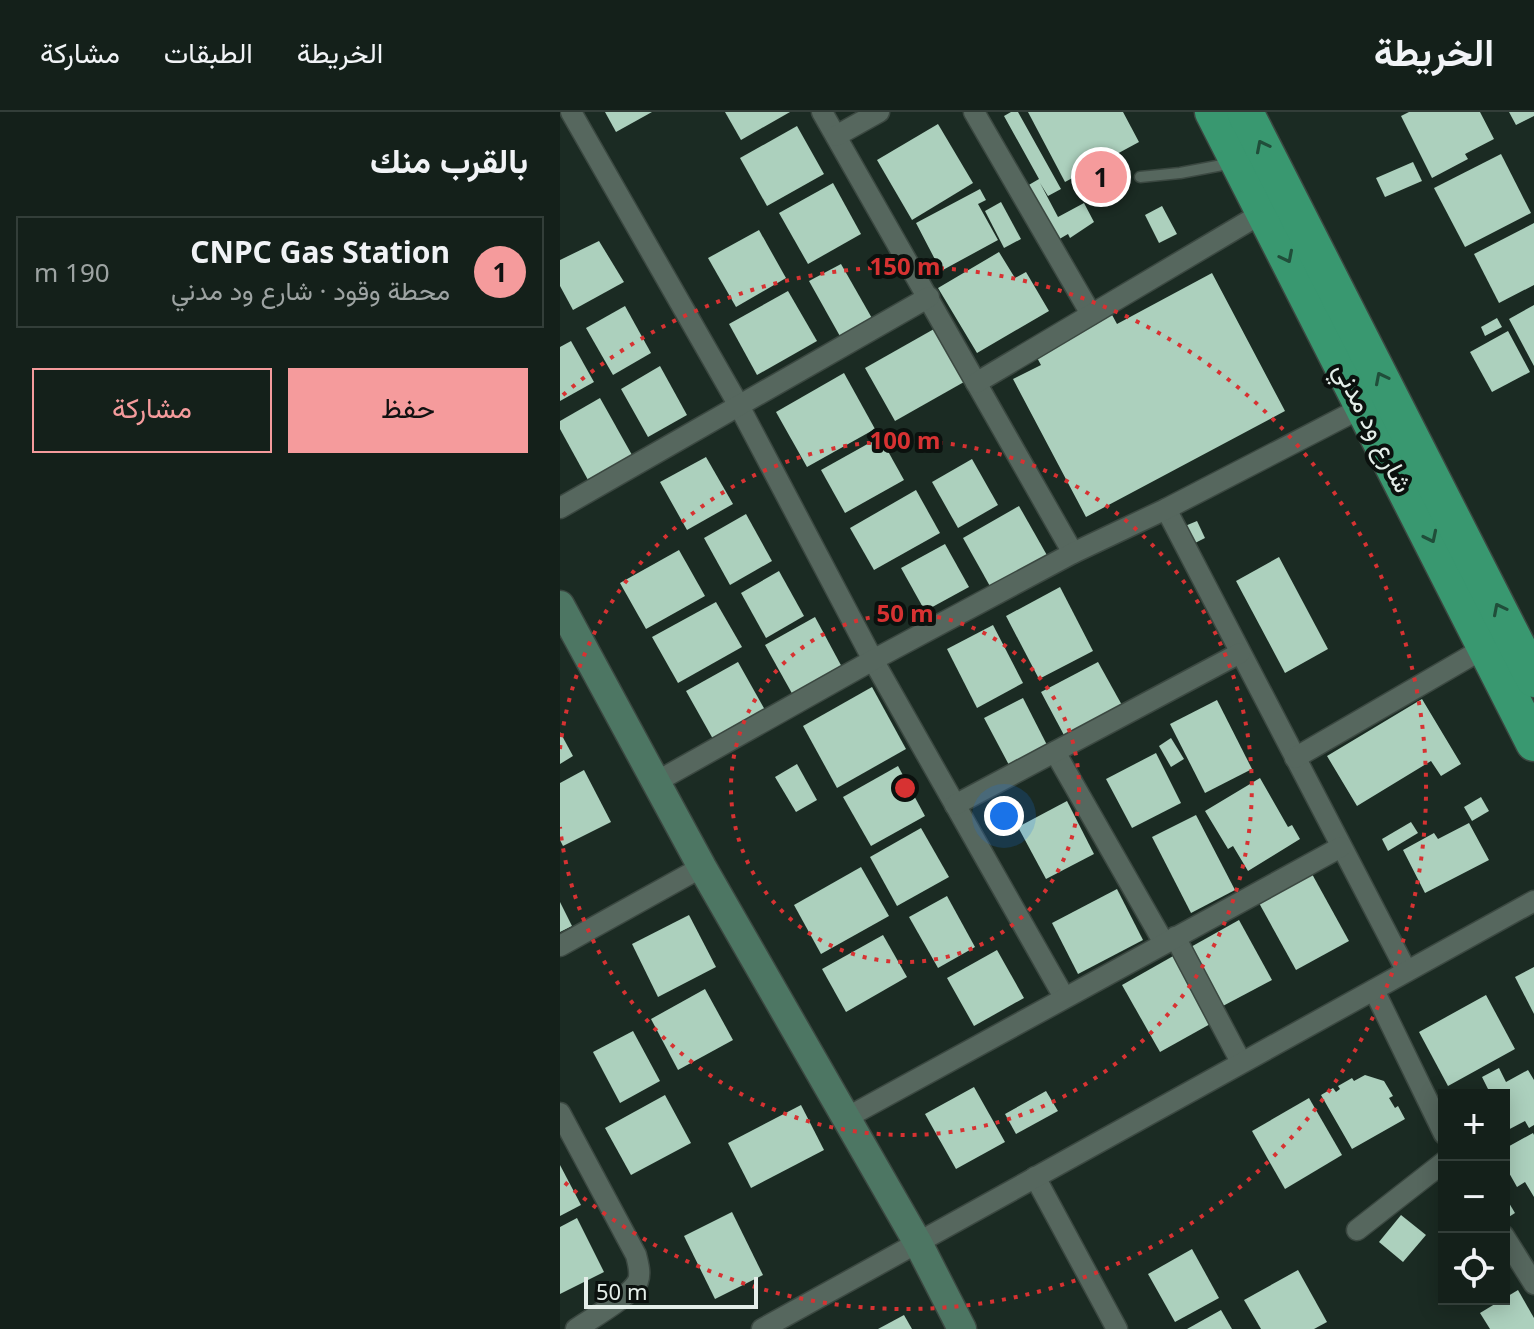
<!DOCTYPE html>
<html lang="ar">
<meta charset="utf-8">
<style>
:root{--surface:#14201a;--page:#1d2823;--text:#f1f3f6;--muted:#9da3a2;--line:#333e39;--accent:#f59b9c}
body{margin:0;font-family:"Noto Sans",Vazirmatn,sans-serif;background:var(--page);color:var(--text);direction:rtl}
.controls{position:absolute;right:24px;bottom:24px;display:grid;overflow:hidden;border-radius:0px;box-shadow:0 4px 20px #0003}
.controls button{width:72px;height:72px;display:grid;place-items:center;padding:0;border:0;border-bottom:2px solid var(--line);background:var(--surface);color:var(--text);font:40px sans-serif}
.scale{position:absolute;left:24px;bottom:20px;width:174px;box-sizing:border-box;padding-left:8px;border:4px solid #e4eee9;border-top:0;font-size:22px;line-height:28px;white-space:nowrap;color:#e4eee9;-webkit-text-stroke:6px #0b110e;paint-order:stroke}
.you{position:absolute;left:444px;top:704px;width:28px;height:28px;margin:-20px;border:6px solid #fff;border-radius:50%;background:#1a73e8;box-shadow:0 0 0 12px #1a73e833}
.badge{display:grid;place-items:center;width:52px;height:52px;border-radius:50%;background:var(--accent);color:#111;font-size:26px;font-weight:700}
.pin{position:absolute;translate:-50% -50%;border:4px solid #fff;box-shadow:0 2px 8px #0006}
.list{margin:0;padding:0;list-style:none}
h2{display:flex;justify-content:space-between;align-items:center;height:104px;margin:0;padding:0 32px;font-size:34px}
h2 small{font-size:26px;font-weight:400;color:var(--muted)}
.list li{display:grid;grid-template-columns:52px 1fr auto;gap:24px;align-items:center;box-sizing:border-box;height:112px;margin:0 16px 16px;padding:0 16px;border:2px solid var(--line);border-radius:0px}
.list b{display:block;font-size:30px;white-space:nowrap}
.list p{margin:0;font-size:26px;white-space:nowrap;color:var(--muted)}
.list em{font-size:26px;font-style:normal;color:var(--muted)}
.actions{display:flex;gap:16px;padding:24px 32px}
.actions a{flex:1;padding:18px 0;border:2px solid var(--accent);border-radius:0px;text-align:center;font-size:28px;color:var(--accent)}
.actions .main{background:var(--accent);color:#111}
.icon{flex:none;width:44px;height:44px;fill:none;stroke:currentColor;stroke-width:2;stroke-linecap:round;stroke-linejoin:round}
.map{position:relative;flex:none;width:974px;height:1217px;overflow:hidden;direction:ltr}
header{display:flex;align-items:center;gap:48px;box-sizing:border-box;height:112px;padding:0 40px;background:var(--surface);border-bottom:2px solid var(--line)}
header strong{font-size:38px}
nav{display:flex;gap:44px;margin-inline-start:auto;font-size:28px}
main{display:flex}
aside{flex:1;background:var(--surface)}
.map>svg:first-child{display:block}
</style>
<header>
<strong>الخريطة</strong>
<nav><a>الخريطة</a><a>الطبقات</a><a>مشاركة</a></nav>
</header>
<main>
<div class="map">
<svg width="974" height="1217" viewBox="0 0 974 1217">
<rect width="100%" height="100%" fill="#1b2b23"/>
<!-- building -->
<g fill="#acd0bd">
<polygon points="45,0 92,0 56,20"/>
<polygon points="165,0 230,0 181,28"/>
<polygon points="451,0 458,0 501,77 488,84 480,71 498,105 524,91 534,110 510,126 508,122 496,129 467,74 479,67 444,4"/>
<polygon points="468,0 563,0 579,30 505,70"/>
<polygon points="849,0 920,0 934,27 905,42 908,47 872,66 841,4"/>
<polygon points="949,0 974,0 974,4 956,13"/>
<polygon points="378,12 413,71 352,108 317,48"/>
<polygon points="237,14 264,62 207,94 180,46"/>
<polygon points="941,42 971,101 905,135 874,76"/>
<polygon points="853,50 862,69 825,85 816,66"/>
<polygon points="273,71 301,122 248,152 219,101"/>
<polygon points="420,77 426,88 418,92 438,128 381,159 356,111"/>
<polygon points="441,90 461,127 444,136 425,99"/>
<polygon points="602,94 617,122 599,131 585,103"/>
<polygon points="974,111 974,173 939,191 914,142"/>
<polygon points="199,118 226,166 176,195 148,146"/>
<polygon points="39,129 64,170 13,198 0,174 0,148"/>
<polygon points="439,140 455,166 466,160 489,199 417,241 378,176"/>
<polygon points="281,152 313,208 281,226 249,169"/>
<polygon points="652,161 725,299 526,405 453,267 481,253 475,242 551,201 557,212"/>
<polygon points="228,179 257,229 197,263 169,212"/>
<polygon points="974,193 974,254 949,207"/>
<polygon points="65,194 91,241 53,263 26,216"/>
<polygon points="937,206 942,215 925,224 921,215"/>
<polygon points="374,217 404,270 335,309 305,256"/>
<polygon points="948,219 970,260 932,280 910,240"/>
<polygon points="11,229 34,270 0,289 0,235"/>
<polygon points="100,254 127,303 88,325 61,277"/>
<polygon points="284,261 315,317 247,355 216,300"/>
<polygon points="40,286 72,343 28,368 0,317 0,309"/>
<polygon points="320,325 344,368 285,401 261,358"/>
<polygon points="146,345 173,392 127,418 100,370"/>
<polygon points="412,347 438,393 398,416 372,370"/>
<polygon points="356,378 380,421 314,458 290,416"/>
<polygon points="459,394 488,445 431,476 403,426"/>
<polygon points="186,402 212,449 170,473 144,426"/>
<polygon points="637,409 645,426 633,432 625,414"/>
<polygon points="385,432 409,475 365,499 341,456"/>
<polygon points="119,438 145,484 86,517 60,471"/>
<polygon points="719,445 768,537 725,561 676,469"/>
<polygon points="219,459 244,504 206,526 181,481"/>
<polygon points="500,475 533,539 479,567 446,504"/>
<polygon points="156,490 182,535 118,571 92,525"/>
<polygon points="255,505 283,557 234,585 205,533"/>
<polygon points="433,513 463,571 417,596 387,537"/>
<polygon points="178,550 205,598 153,627 126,579"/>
<polygon points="538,550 563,595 505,625 481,580"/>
<polygon points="312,575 346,637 277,676 243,614"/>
<polygon points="463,586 487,633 449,653 424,606"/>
<polygon points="862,587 901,652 881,664 871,649 797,694 767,644"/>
<polygon points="657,588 692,657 645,681 610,612"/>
<polygon points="0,620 13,644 0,652"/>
<polygon points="611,626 624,647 611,655 599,634"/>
<polygon points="596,641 621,691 572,716 546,667"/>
<polygon points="237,652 257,688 236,700 215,665"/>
<polygon points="338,654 365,704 311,734 283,685"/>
<polygon points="24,658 51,710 3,734 0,728 0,671"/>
<polygon points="700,666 728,715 732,713 740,727 688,759 673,734 668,737 645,699"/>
<polygon points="921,685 929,699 912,709 904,695"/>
<polygon points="507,689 534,742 486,767 458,715"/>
<polygon points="636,703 675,778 631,801 592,725"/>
<polygon points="851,710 858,721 828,739 822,727"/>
<polygon points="909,711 929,748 865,781 843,738 874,721 878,727"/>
<polygon points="361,716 389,765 337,794 310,745"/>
<polygon points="301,755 329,804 261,842 234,793"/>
<polygon points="752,762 789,829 736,858 699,791"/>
<polygon points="557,777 583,828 518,862 492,811"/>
<polygon points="387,784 415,835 378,856 349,805"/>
<polygon points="0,790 12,814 0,820"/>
<polygon points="129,803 156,855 98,885 72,832"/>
<polygon points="679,808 712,868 661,895 629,836"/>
<polygon points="323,823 347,865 286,900 262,857"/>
<polygon points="437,838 464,886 414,914 387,866"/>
<polygon points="615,843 652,911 600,940 562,873"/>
<polygon points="974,855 974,902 955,865"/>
<polygon points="145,877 173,928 118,958 91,907"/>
<polygon points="926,883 955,937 888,974 859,920"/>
<polygon points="73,919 100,969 60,991 33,940"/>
<polygon points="939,956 946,970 968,958 974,968 974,1013 969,1016 965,1009 944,1020 944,983 921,983 929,979 922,965"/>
<polygon points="805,963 824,969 833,984 829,986 835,996 838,994 845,1007 792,1037 761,983 773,976 776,980 780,977 778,974 792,966 794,969"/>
<polygon points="414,975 445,1030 396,1057 365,1002"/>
<polygon points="486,979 498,999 456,1022 445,1002"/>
<polygon points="105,983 131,1031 71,1063 45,1016"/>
<polygon points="749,986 782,1043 725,1077 692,1019"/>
<polygon points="241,993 264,1038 191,1076 168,1031"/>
<polygon points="973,1021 974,1023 974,1085 965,1070 957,1075 944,1052 944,1037"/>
<polygon points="0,1053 21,1093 0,1104"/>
<polygon points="949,1091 955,1101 944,1108 944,1094"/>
<polygon points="172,1100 203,1163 155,1187 124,1124"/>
<polygon points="841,1103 866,1123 843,1150 819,1130"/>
<polygon points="17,1106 44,1160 0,1182 0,1115"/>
<polygon points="632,1137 659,1186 615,1210 588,1162"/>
<polygon points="738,1158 767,1210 754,1217 701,1217 684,1188"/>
<polygon points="958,1178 974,1206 974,1217 930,1217 920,1201"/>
<polygon points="661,1198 672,1217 627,1217"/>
<polygon points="344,1203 352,1217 318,1217"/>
</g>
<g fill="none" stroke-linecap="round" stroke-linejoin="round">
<!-- lane casing -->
<g stroke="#3b4841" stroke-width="13">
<polyline id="lane" points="580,65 620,61 673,51"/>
</g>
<!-- street casing -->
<g stroke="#3b4841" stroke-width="23">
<g id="street">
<polyline points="11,0 178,292 313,548 504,885"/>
<polyline points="262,0 513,441"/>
<polyline points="414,0 531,202"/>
<polyline points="276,24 319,0"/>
<polyline points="416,271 704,100"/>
<polyline points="0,396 369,185"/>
<polyline points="606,397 846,858"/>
<polyline points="495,640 604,831"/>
<polyline points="735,646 926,535"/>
<polyline points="96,670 313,548 513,441 606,397 803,295"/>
<polyline points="395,693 680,541"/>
<polyline points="615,825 681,950"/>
<polyline points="0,834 142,755"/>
<polyline points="814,878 884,1022"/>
<path d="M0,1001L76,1143C78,1151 81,1161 78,1169C70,1185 32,1206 16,1217"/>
<polyline points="286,1006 781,735"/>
<polyline points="475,1065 557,1217"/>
<polyline points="797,1118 884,1050"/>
<polyline points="944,1124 974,1172"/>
<polyline points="202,1217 974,789"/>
</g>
</g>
<!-- secondary casing -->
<g stroke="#3b4841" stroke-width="31">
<polyline id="secondary" points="0,493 142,755 358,1131 402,1217"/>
</g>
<!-- highway casing -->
<g stroke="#3b4841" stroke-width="39">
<g id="highway">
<polyline points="653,0 974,631"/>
<polyline points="685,0 974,567"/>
</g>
</g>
<!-- lane -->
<use href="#lane" stroke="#56675e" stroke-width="10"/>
<!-- street -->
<use href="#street" stroke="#56675e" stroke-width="20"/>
<!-- secondary -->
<use href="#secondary" stroke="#4d7663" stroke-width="28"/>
<!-- highway -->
<use href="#highway" stroke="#399870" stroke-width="36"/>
</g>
<!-- one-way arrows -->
<defs><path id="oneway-chevron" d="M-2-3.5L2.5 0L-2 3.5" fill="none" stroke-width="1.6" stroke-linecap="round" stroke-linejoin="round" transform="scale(2)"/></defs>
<g stroke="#204e3a">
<use href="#oneway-chevron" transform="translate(702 34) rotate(-117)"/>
<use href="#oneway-chevron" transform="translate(727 145) rotate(63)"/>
<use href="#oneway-chevron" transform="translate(821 266) rotate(-117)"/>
<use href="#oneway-chevron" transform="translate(871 425) rotate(64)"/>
<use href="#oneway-chevron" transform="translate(939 497) rotate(-117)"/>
</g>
<!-- distance rings -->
<g fill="none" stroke="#d73232" stroke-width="4" stroke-dasharray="4 8">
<circle cx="345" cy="676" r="174"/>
<path d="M0 637A347 347 0 1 1 0 715"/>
<path d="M3 283A521 521 0 1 1 3 1069"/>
</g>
<g text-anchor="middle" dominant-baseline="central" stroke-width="8" stroke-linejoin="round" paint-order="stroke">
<!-- street labels -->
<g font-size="26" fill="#e4eee9" stroke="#0b110e">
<text transform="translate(814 315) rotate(63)">شارع ود مدني</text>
</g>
</g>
<circle cx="345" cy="676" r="12" fill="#d73232" stroke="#0b110e" stroke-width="4"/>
<g font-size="24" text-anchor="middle" font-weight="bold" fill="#d73232" stroke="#0b110e" stroke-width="8" stroke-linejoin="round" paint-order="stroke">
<text x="345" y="163">150 m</text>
<text x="345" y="337">100 m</text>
<text x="345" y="510">50 m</text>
</g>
</svg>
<div class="controls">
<button>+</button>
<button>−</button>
<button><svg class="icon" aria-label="locate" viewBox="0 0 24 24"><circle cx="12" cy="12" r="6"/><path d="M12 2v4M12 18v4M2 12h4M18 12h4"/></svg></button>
</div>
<div class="scale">50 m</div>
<div class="you"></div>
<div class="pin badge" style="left:541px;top:65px">1</div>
</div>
<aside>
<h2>بالقرب منك<small></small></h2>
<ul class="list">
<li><span class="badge">1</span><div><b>CNPC Gas Station</b><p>محطة وقود · شارع ود مدني</p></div><em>190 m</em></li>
</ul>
<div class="actions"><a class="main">حفظ</a><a>مشاركة</a></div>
</aside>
</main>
